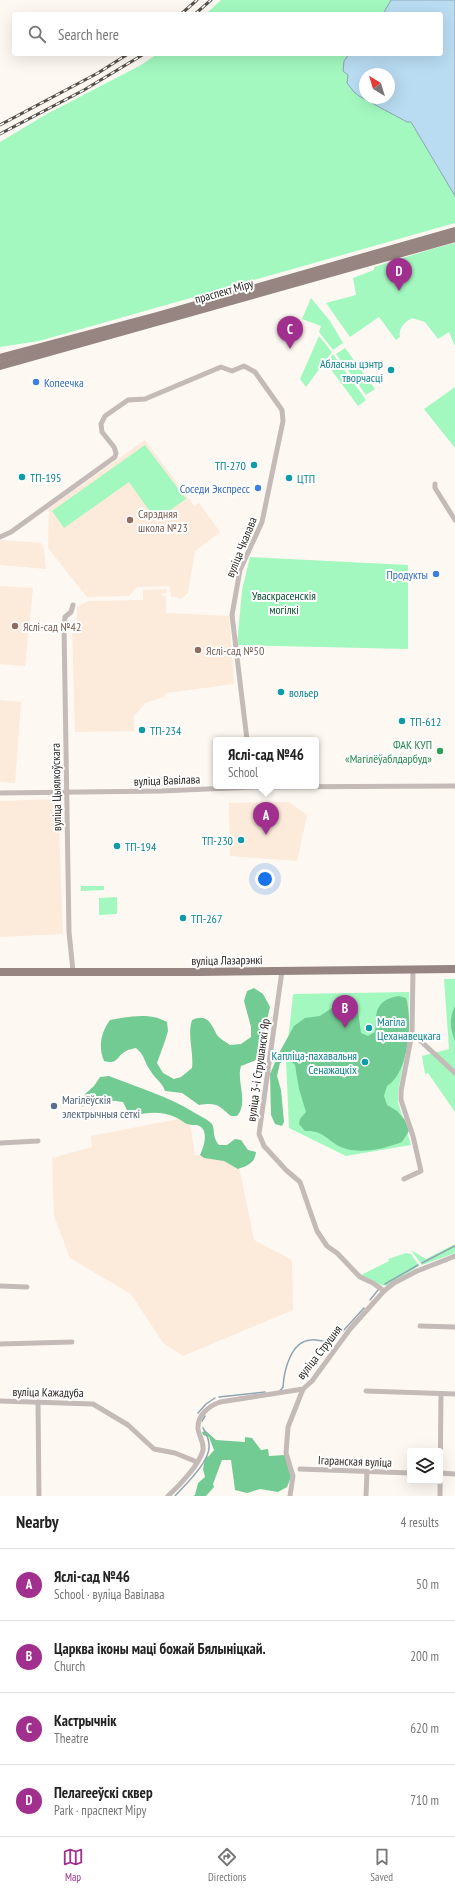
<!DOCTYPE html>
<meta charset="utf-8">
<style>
:root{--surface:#fff;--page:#f2f2f2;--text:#222;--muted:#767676;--line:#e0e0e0;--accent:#a02f8d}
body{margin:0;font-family:"PT Sans Narrow",sans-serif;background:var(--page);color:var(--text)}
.controls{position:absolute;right:12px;bottom:12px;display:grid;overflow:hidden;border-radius:4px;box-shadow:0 4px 16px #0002}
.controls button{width:36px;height:36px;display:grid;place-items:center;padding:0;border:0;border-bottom:1px solid var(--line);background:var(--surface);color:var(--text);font:20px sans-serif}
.compass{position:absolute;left:359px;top:68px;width:36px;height:36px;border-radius:50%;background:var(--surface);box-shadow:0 4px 16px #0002;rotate:322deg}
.you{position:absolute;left:265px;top:879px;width:14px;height:14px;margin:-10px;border:3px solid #fff;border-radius:50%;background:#1a73e8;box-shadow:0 0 0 6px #1a73e833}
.badge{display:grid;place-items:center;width:26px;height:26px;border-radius:50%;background:var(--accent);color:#fff;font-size:13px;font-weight:700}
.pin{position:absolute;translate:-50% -33px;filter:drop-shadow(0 1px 2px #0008)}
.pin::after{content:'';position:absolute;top:21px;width:14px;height:12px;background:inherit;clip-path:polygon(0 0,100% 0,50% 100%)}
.popup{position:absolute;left:213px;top:737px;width:106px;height:52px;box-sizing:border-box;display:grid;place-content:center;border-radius:4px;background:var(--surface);filter:drop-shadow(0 1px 3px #0005);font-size:13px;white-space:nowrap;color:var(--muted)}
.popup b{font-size:15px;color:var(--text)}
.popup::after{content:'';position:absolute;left:50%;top:100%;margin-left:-8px;border:8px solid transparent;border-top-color:var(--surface)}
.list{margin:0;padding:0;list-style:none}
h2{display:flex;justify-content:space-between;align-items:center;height:52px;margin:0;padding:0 16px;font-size:17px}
h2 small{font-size:13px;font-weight:400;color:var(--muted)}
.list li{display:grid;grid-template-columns:26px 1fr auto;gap:12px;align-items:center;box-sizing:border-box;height:72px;padding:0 16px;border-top:1px solid var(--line)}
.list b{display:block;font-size:15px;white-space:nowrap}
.list p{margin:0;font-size:13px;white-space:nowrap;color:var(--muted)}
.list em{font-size:13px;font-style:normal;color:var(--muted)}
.icon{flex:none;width:22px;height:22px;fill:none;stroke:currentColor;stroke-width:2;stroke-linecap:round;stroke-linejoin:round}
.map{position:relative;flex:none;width:455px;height:1496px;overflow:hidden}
.search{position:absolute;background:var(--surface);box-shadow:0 4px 16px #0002;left:12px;right:12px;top:12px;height:44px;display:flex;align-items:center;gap:10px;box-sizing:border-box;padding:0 14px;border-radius:4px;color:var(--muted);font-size:15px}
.sheet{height:340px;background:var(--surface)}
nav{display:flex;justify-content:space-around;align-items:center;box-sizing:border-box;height:56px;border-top:1px solid var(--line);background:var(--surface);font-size:11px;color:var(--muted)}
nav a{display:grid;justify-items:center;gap:2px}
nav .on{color:var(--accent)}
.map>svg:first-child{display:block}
</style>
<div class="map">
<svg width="455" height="1496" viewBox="0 0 455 1496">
<rect width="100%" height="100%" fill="#fef8f2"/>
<!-- built -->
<g fill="#fceada">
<polygon points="145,440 194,506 199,503 220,532 195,551 188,593 181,599 171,596 170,586 137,587 129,596 87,597 48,548 49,508"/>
<polygon points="0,540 41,543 44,550 46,569 0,565"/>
<polygon points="0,586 33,588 25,666 0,664"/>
<polygon points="167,589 167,593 162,593 162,596 166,596 166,613 229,616 234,684 166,693 164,697 145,703 134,716 134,731 75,732 72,627 77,627 77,607 88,601 143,600 143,590"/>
<polygon points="0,700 21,702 15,783 0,782"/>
<polygon points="58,799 63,934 0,937 0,801"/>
<polygon points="289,802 307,815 297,861 230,856 229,803"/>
<polygon points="189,1117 195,1155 236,1152 254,1240 292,1260 293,1310 183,1356 163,1343 131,1294 70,1258 54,1216 52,1158 92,1147 91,1136"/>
</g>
<!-- green -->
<g fill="#a2f8bf" fill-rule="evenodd">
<path d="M221,0H455V223L39,341L0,347V142L45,115L141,65L157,54H441V14H206ZM365,74H389V98H365Z"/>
<path d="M455,243V346L449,332L438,339L425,322L412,318C405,322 398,328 400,337L396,340L379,317L350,337L326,303L356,295L353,278L374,270V267L432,249Z"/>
<polygon points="311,298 330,321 343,343 333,350 319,332 321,326 302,319"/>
<polygon points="319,336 332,352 306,387 300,379"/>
<polygon points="345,348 375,389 366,395 336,354"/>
<polygon points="333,354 366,400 358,406 327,364"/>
<polygon points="455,387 455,448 424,409"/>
<polygon points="145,445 186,499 156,520 129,482 64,528 52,511"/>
<polygon points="250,557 408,565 408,649 237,645 242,590"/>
<polygon points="81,886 104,886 104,890 81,891"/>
<polygon points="117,897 117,914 99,915 99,898"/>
<polygon points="444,979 455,979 455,1112 428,1073 425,1074 422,1056 449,1049"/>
<polygon points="409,992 408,1038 398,1092 398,1102 411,1145 346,1156 289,1128 286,1060 293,994"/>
<polygon points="455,1244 455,1253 422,1265 411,1250 426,1259"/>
<polygon points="406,1253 411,1254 419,1266 387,1286 381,1285 361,1275 389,1261 388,1259"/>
</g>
<!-- forest -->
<g fill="#72cb92">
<path d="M254,988L263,994L270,1007L265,1028L263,1054L254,1061L241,1066C236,1081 249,1102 237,1116H231C218,1105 217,1102 199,1105L182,1093L165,1091C163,1083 154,1078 150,1070C144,1062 145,1055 136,1048C133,1049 129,1049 126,1051C116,1056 119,1065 104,1061C98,1047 101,1032 110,1020C129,1017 149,1012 167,1022L168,1031L165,1041L157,1063L163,1073L174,1079L181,1077L192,1068C194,1052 187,1036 192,1020C207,1013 211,1023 217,1035C220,1039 226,1042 230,1045L241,1044L251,1037V1027L244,1001L247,991Z"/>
<path d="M399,996L406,998C413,1021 409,1073 387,1086L384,1096L387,1105L397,1111L405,1120L409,1131L402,1142C383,1149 360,1155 341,1147C326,1140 324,1130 305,1131L299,1124L300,1119L306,1112L299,1089L295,1065L289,1059L280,1063L277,1076L281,1090L284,1122L282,1126L275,1124L271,1115L270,1074L279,1053L294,1026L305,1018L320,1016L339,1003L350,1002L354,1005L358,1011L361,1033L368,1036L375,1032C376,1027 375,1023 376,1018C377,1003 386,998 399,996Z"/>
<path d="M455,1006V1041C450,1028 449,1019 455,1006Z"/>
<path d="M109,1076C139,1088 168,1096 195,1113C200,1116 207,1119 211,1123C216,1128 211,1135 219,1145H227L235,1139L241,1140L248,1150L256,1152C255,1163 247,1166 238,1169L224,1161L204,1158L200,1155C204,1147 210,1129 197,1125C194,1125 190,1125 187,1124C184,1123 180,1119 177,1118C163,1111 148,1112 134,1116L128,1112L123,1102C108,1100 96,1100 82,1107L85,1094L94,1086L100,1077Z"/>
<polygon points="206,1431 216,1440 245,1442 245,1437 252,1438 261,1450 268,1449 269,1456 285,1455 291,1477 287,1487 278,1492 260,1489 247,1493 235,1490 231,1460 222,1460 213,1484 214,1487 206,1496 193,1496 195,1495 198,1483 205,1477 203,1469 205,1458 209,1456 214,1450 209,1437 203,1435 202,1432"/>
</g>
<!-- water -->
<path fill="#b9dcf2" stroke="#8ea5b2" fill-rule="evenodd" d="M391,0H455V196L411,122H407L359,96L354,92L347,83L348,75L343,71L344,61L349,54H441V14H383ZM365,74H389V98H365Z"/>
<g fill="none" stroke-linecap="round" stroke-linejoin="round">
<!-- stream -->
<g stroke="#8ea5b2" stroke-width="1.5">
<polyline points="422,1263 455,1246"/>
<polyline points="385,1284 418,1265"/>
<polyline points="370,1300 378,1290"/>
<polyline points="343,1331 364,1308"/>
<path d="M280,1391L283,1387C284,1370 291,1341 311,1340C318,1339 325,1343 332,1341L339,1335"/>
<polyline points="219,1397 265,1392"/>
<polyline points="198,1413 206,1404 215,1398"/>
<polyline points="202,1421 205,1416"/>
<path d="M175,1496C185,1485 211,1461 209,1445C209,1439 206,1433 203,1428"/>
</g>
<!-- minor -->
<g stroke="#c4bab7" stroke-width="5">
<polyline points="435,484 435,488 455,520"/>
<polyline points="0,537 11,532 115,457 116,453 114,447 102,432 101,424 105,416 128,400 145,399 221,367 232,371 244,366 255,372 282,410 283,421 262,522 240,570 232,615 247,740"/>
<polyline points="73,605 71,612 65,617 64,627 69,932 73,971"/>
<polyline points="0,793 162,791 253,787 455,786"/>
<polyline points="282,971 259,1134 264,1146 286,1170 300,1182 317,1231 327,1246 337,1253 360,1277 373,1283 384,1291"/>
<polyline points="412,1033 455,1073"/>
<polyline points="0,1143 38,1141"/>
<polyline points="404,1179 421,1171 413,1136 401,1100 401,1091 412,1033 413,969"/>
<polyline points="0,1286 27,1287"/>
<polyline points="420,1326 455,1327"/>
<polyline points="0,1344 72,1342"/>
<polyline points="366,1391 455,1394"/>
<polyline points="0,1401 93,1404 128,1425 154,1449 175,1453 197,1462"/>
<polyline points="38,1402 39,1496"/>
<polyline points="300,1469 410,1473"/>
<polyline points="440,1473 455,1474"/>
<path d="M168,1496C179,1486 200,1464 203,1450C204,1442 199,1436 198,1429C197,1415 209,1406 220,1402L303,1389L312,1381L350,1329L384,1291L394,1283L417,1271L455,1256"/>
<polyline points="290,1496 293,1476 286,1453 288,1427 303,1389"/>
<polyline points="366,1496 367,1472"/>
<polyline points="440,1496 441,1394"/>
</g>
<!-- primary -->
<g stroke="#968580" stroke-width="8">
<polyline points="0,358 157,316 455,231"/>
<polyline points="0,366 455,238"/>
<polyline points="0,972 198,972 455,969"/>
</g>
<!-- rail casing -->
<g stroke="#55504a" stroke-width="3">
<g id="rail">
<polyline points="181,14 197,0"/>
<polyline points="195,14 211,0"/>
<polyline points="0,125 98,73 128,54"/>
<polyline points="0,134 84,90 144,54"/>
</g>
</g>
<!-- rail -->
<use href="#rail" stroke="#fff" stroke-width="1.5" stroke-dasharray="4.5" stroke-linecap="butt"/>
</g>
<!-- markers -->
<g fill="#0f9aa8" stroke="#fff" stroke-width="1.5">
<circle cx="391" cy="370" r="4"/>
<circle cx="254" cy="465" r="4"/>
<circle cx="22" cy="477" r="4"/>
<circle cx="289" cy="478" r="4"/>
<circle cx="281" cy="692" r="4"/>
<circle cx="402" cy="721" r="4"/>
<circle cx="142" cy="730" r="4"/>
<circle cx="241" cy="840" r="4"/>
<circle cx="117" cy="846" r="4"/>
<circle cx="183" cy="918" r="4"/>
<circle cx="369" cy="1028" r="4"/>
<circle cx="365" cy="1062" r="4"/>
</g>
<g fill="#3f7fe0" stroke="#fff" stroke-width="1.5">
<circle cx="36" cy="382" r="4"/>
<circle cx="258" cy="488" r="4"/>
<circle cx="436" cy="574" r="4"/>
</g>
<g fill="#8d6e63" stroke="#fff" stroke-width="1.5">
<circle cx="130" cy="520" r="4"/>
<circle cx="15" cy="626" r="4"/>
<circle cx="198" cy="650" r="4"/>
</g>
<circle fill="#2e9e5b" stroke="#fff" stroke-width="1.5" cx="440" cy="751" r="4"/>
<circle fill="#5c6f8a" stroke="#fff" stroke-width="1.5" cx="54" cy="1106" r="4"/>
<g text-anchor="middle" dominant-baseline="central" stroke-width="4" stroke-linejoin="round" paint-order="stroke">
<!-- street labels -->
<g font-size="12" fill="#29241e" stroke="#fff">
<text transform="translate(224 291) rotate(-16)">праспект Міру</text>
<text transform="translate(241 547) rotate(-68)">вуліца Чкалава</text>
<text transform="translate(167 780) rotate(-2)">вуліца Вавілава</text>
<text transform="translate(56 787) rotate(-91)">вуліца Цыялкоўскага</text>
<text transform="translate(227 960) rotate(-1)">вуліца Лазарэнкі</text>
<text transform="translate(258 1070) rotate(-82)">вуліца 3-і Струшанскі Яр</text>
<text transform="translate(319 1352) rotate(-52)">вуліца Струшня</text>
<text transform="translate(48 1392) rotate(1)">вуліца Кажадуба</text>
<text transform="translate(355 1461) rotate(2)">Ігаранская вуліца</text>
</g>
<!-- culture labels -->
<g font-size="12" fill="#0d838f" stroke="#fff" text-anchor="start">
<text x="383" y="363" text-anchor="end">Абласны цэнтр<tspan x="383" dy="14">творчасці</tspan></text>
<text x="246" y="465" text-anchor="end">ТП-270</text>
<text x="30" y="477">ТП-195</text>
<text x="297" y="478">ЦТП</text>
<text x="289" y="692">вольер</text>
<text x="410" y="721">ТП-612</text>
<text x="150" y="730">ТП-234</text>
<text x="233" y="840" text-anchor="end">ТП-230</text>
<text x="125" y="846">ТП-194</text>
<text x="191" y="918">ТП-267</text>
<text x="377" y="1021">Магіла<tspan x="377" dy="14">Цеханавецкага</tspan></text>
<text x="357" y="1055" text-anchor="end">Капліца-пахавальня<tspan x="357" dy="14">Сенажацкіх</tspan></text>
</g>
<!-- shop labels -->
<g font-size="12" fill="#366cbe" stroke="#fff" text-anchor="end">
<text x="44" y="382" text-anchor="start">Копеечка</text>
<text x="250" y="488">Соседи Экспресс</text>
<text x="428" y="574">Продукты</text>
</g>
<!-- education labels -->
<g font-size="12" fill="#785e54" stroke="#fff" text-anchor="start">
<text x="138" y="513">Сярэдняя<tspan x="138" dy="14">школа №23</tspan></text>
<text x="23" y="626">Яслі-сад №42</text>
<text x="206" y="650">Яслі-сад №50</text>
</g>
<!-- park labels -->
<g font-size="12" fill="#0b512d" stroke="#fff">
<text x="284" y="595">Уваскрасенскія<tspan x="284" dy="14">могілкі</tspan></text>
</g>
<!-- leisure labels -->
<g font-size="12" fill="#27864d" stroke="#fff" text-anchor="end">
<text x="432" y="744">ФАК КУП<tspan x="432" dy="14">«Магілёўаблдарбуд»</tspan></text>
</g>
<!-- service labels -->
<g font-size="12" fill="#4e5e75" stroke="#fff" text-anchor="start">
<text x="62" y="1099">Магілёўскія<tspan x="62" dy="14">электрычныя сеткі</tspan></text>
</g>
</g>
</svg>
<div class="controls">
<button><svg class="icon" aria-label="layers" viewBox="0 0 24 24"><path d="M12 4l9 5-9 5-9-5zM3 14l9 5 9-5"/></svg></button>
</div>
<svg class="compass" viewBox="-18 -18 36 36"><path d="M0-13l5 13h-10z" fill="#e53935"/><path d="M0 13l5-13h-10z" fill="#767676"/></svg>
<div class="you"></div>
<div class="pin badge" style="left:266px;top:835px">A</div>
<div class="popup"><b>Яслі-сад №46</b>School</div>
<div class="pin badge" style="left:345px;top:1028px">B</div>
<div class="pin badge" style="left:290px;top:349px">C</div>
<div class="pin badge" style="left:399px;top:291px">D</div>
<div class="search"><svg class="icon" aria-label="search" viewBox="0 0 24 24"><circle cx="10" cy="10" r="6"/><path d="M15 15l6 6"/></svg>Search here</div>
</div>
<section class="sheet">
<h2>Nearby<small>4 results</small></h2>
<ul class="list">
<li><span class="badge">A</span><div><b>Яслі-сад №46</b><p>School · вуліца Вавілава</p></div><em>50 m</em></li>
<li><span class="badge">B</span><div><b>Царква іконы маці божай Бялыніцкай.</b><p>Church</p></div><em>200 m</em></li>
<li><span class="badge">C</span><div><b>Кастрычнік</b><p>Theatre</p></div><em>620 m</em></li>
<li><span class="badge">D</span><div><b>Пелагееўскі сквер</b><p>Park · праспект Міру</p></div><em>710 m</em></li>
</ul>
</section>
<nav>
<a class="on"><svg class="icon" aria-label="map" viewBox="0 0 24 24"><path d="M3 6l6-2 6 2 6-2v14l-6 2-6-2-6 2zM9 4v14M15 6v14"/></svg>Map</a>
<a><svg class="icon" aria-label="directions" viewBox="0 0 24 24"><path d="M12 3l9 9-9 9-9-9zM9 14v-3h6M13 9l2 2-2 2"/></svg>Directions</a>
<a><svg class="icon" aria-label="saved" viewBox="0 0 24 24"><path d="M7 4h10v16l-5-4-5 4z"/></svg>Saved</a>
</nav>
